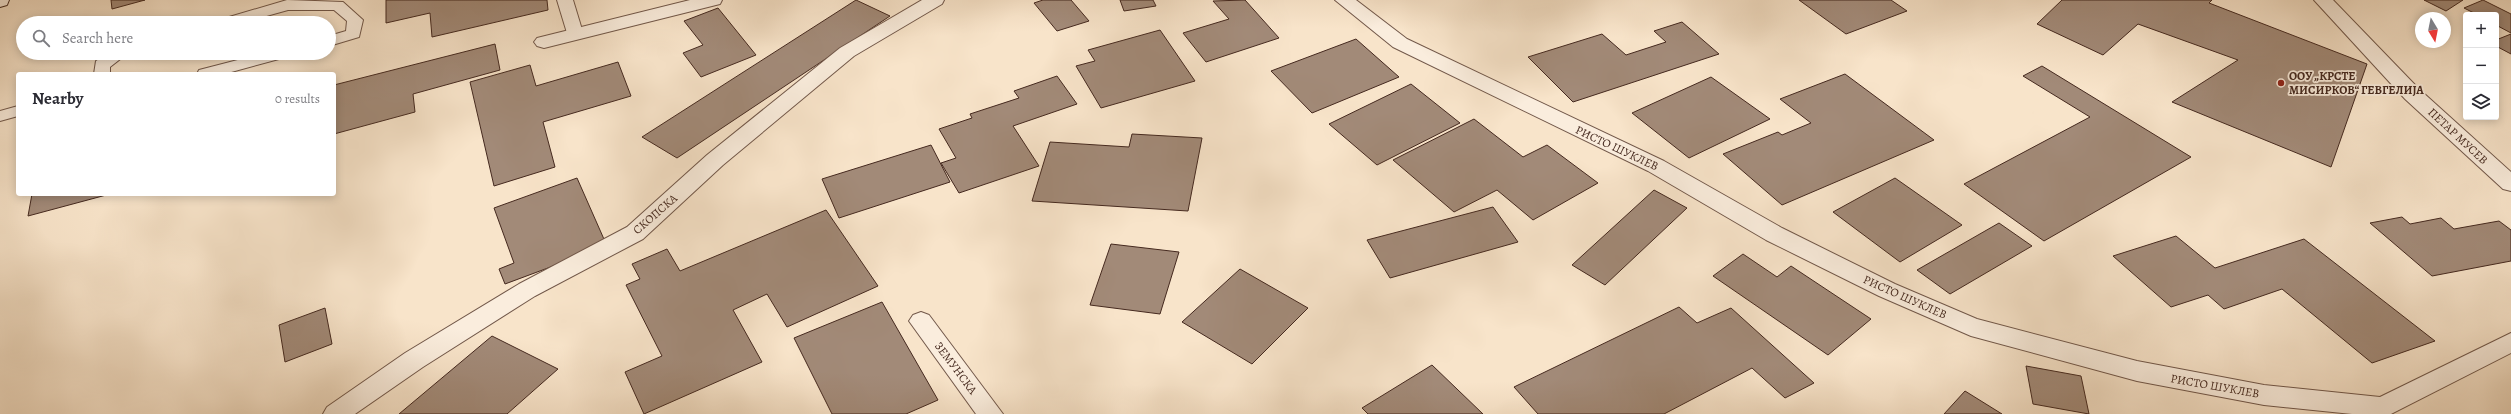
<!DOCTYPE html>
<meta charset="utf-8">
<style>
:root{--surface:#fff;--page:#f2f2f3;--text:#2b2b33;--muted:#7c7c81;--line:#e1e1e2}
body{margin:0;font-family:Alegreya,serif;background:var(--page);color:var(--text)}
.controls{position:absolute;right:12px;top:12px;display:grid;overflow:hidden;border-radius:4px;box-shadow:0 2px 10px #0003}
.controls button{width:36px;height:36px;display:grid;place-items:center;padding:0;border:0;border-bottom:1px solid var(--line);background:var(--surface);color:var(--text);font:20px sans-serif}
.compass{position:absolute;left:2415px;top:12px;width:36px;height:36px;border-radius:50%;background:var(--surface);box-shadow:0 2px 10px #0003;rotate:170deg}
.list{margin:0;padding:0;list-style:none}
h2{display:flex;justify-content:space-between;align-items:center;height:52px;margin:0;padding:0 16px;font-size:17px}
h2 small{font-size:13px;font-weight:400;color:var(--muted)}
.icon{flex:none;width:22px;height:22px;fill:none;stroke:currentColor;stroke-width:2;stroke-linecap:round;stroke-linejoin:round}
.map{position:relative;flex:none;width:2511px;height:414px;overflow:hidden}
.search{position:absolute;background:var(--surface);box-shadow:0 2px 10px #0003;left:16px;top:16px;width:320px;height:44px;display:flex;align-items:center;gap:10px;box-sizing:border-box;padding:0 14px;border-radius:22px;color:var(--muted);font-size:15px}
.panel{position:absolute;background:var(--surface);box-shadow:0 2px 10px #0003;left:16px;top:72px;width:320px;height:124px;border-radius:4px}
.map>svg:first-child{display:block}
</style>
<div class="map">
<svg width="2511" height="414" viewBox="0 0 2511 414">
<rect width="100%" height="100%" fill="#f8e4ca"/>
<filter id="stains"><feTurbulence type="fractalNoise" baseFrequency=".005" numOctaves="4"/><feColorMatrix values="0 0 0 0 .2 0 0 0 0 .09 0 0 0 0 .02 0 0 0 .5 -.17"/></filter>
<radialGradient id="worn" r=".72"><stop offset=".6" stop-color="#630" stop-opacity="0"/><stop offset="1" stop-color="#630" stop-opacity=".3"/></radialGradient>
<!-- building -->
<g fill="#a28a78" stroke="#45291f">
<polygon points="111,0 145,0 112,9"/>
<polygon points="386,0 547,0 548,10 432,37 430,13 386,23"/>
<polygon points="856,0 890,16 677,158 642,137"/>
<polygon points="1043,0 1071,0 1089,21 1057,31 1034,3"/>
<polygon points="1120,0 1153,0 1156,6 1124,11"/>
<polygon points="1245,0 1279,38 1206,62 1183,33 1229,19 1213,1"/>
<polygon points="1799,0 1891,0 1907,11 1846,34"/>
<polygon points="2062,0 2212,0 2209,3 2367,64 2331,167 2172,102 2238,60 2138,24 2103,55 2037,24"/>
<polygon points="2424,0 2463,0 2446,11"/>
<polygon points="2483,0 2511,14 2511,33 2496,25 2496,15 2478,15 2464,8"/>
<polygon points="718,8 756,55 701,77 683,53 703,45 684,21"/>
<polygon points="1682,22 1719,54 1573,102 1528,57 1602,34 1626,55 1666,42 1654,31"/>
<polygon points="1160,30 1195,81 1101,108 1076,66 1095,61 1088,50"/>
<polygon points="2511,34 2511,54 2496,46 2496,40"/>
<polygon points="1356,39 1399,77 1312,113 1271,71"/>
<polygon points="495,44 500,70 413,94 415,112 334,134 334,85"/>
<polygon points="618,62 631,96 543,122 555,167 494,186 470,82 530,65 536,86"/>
<polygon points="2042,66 2191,157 2044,241 1964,184 2090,117 2023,76"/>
<polygon points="1845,74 1934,140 1782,205 1723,154 1778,132 1782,135 1811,123 1780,99"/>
<polygon points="1057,76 1077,104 1013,126 1039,166 959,193 941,163 956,158 939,129 972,118 970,114 1019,98 1014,91"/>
<polygon points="1711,77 1770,119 1689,158 1632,113"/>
<polygon points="1411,84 1460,123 1377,165 1329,124"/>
<polygon points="1474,119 1523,157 1547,145 1598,183 1533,220 1497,190 1454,212 1393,160"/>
<polygon points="1132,134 1202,138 1188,211 1032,201 1050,142 1129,147"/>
<polygon points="931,145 950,182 839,218 822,179"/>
<polygon points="577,178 607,246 505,284 499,269 514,263 494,208"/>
<polygon points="1895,178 1962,225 1900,262 1833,212"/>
<polygon points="1654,190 1687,208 1605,285 1572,265"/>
<polygon points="32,194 110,194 28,216"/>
<polygon points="1493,207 1518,242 1390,278 1367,240"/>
<polygon points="826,210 878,286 787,327 767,294 733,310 762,362 644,414 625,372 662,356 626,285 640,279 632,264 667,249 680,271"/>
<polygon points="2402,217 2410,224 2441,218 2454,229 2499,221 2511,230 2511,261 2432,276 2370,223"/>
<polygon points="1999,223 2032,246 1950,294 1917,270"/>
<polygon points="2176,236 2215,268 2304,239 2435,341 2372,363 2282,289 2224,309 2208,295 2171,307 2113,256"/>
<polygon points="1111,244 1179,252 1160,314 1090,305"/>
<polygon points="1743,254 1777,277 1791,266 1871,319 1828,355 1713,276"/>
<polygon points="1240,269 1308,308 1252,364 1182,322"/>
<polygon points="882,302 938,400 906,414 832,414 794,338"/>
<polygon points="1679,307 1697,323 1731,308 1814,383 1785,398 1752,368 1664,414 1538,414 1514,387"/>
<polygon points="325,308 332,344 285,362 279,325"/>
<polygon points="492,336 558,369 507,414 399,414"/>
<polygon points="1432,365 1483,414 1368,414 1362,408"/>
<polygon points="2026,366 2081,376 2089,414 2033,404"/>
<polygon points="1965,391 2002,414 1944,414"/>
</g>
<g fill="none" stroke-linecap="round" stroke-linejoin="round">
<!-- service casing -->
<g stroke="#72584a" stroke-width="2">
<g id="service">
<polygon points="287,0 343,2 363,20 359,37 329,46 329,36 346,31 347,21 334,10 288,10 241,23 216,23 219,20"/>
<polygon points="557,0 573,0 583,33 581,36 575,38 567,33"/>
<polygon points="109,53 128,53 110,67 110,74 94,74 96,61"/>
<polygon points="265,53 292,53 290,56 224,74 197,74 199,70"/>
<polygon points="18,106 18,116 0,121 0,111"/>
</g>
</g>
<!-- minor casing -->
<g stroke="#72584a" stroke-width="2">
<g id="minor">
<polygon points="690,0 722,0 720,4 544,48 537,46 534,42 537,38"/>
<polygon points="922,0 944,0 942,4 854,56 723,165 643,239 535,296 423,367 355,414 323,414 327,407 405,353 519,284 627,227 707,155 840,48"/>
<polygon points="1335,0 1356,0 1407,39 1664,161 1782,228 1895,284 1977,319 2137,361 2264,385 2380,397 2511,333 2511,353 2391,414 2352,414 2264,405 2137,381 1971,336 1879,296 1766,240 1648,171 1393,47"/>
<polygon points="2314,0 2333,0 2419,89 2511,172 2511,191 2503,189 2405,99"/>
<polygon points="921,312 929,315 1003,414 976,414 909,321 913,315"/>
</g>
</g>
<!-- secondary casing -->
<g stroke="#45291f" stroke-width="2">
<polygon id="secondary" points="0,0 9,0 7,5 0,7"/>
</g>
<!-- service -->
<use href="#service" fill="#faeddd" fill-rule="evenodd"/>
<!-- minor -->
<use href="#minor" fill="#faeddd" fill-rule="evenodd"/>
<!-- secondary -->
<use href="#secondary" fill="#faeddd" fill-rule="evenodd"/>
</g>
<!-- markers -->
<circle fill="#8f2418" stroke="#faeddd" stroke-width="1.5" cx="2281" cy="83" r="4"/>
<g text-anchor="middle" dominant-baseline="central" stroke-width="3.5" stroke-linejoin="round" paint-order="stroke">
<!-- poi labels -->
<g font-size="12" font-weight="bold" fill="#45291f" stroke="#faeddd" text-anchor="start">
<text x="2289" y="76">ООУ „КРСТЕ<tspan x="2289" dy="14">МИСИРКОВ“ ГЕВГЕЛИЈА</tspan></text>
</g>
<!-- street labels -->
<g font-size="12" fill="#45291f" stroke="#faeddd">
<text transform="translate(2458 136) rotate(43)">ПЕТАР МУСЕВ</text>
<text transform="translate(1617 148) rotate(25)">РИСТО ШУКЛЕВ</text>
<text transform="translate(655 214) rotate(-41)">СКОПСКА</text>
<text transform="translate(1905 297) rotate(24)">РИСТО ШУКЛЕВ</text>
<text transform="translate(956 368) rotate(53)">ЗЕМУНСКА</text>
<text transform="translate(2215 386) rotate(10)">РИСТО ШУКЛЕВ</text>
</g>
</g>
<rect width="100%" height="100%" filter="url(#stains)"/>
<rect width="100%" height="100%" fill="url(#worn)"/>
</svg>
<div class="controls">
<button>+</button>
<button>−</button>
<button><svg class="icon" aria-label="layers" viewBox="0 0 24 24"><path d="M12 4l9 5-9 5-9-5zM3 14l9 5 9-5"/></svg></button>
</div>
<svg class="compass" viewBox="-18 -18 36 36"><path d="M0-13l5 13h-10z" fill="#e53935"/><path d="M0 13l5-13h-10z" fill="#7c7c81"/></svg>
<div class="search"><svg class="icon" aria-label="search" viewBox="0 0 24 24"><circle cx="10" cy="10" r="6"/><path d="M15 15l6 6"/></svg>Search here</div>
<section class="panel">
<h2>Nearby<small>0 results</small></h2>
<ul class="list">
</ul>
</section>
</div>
